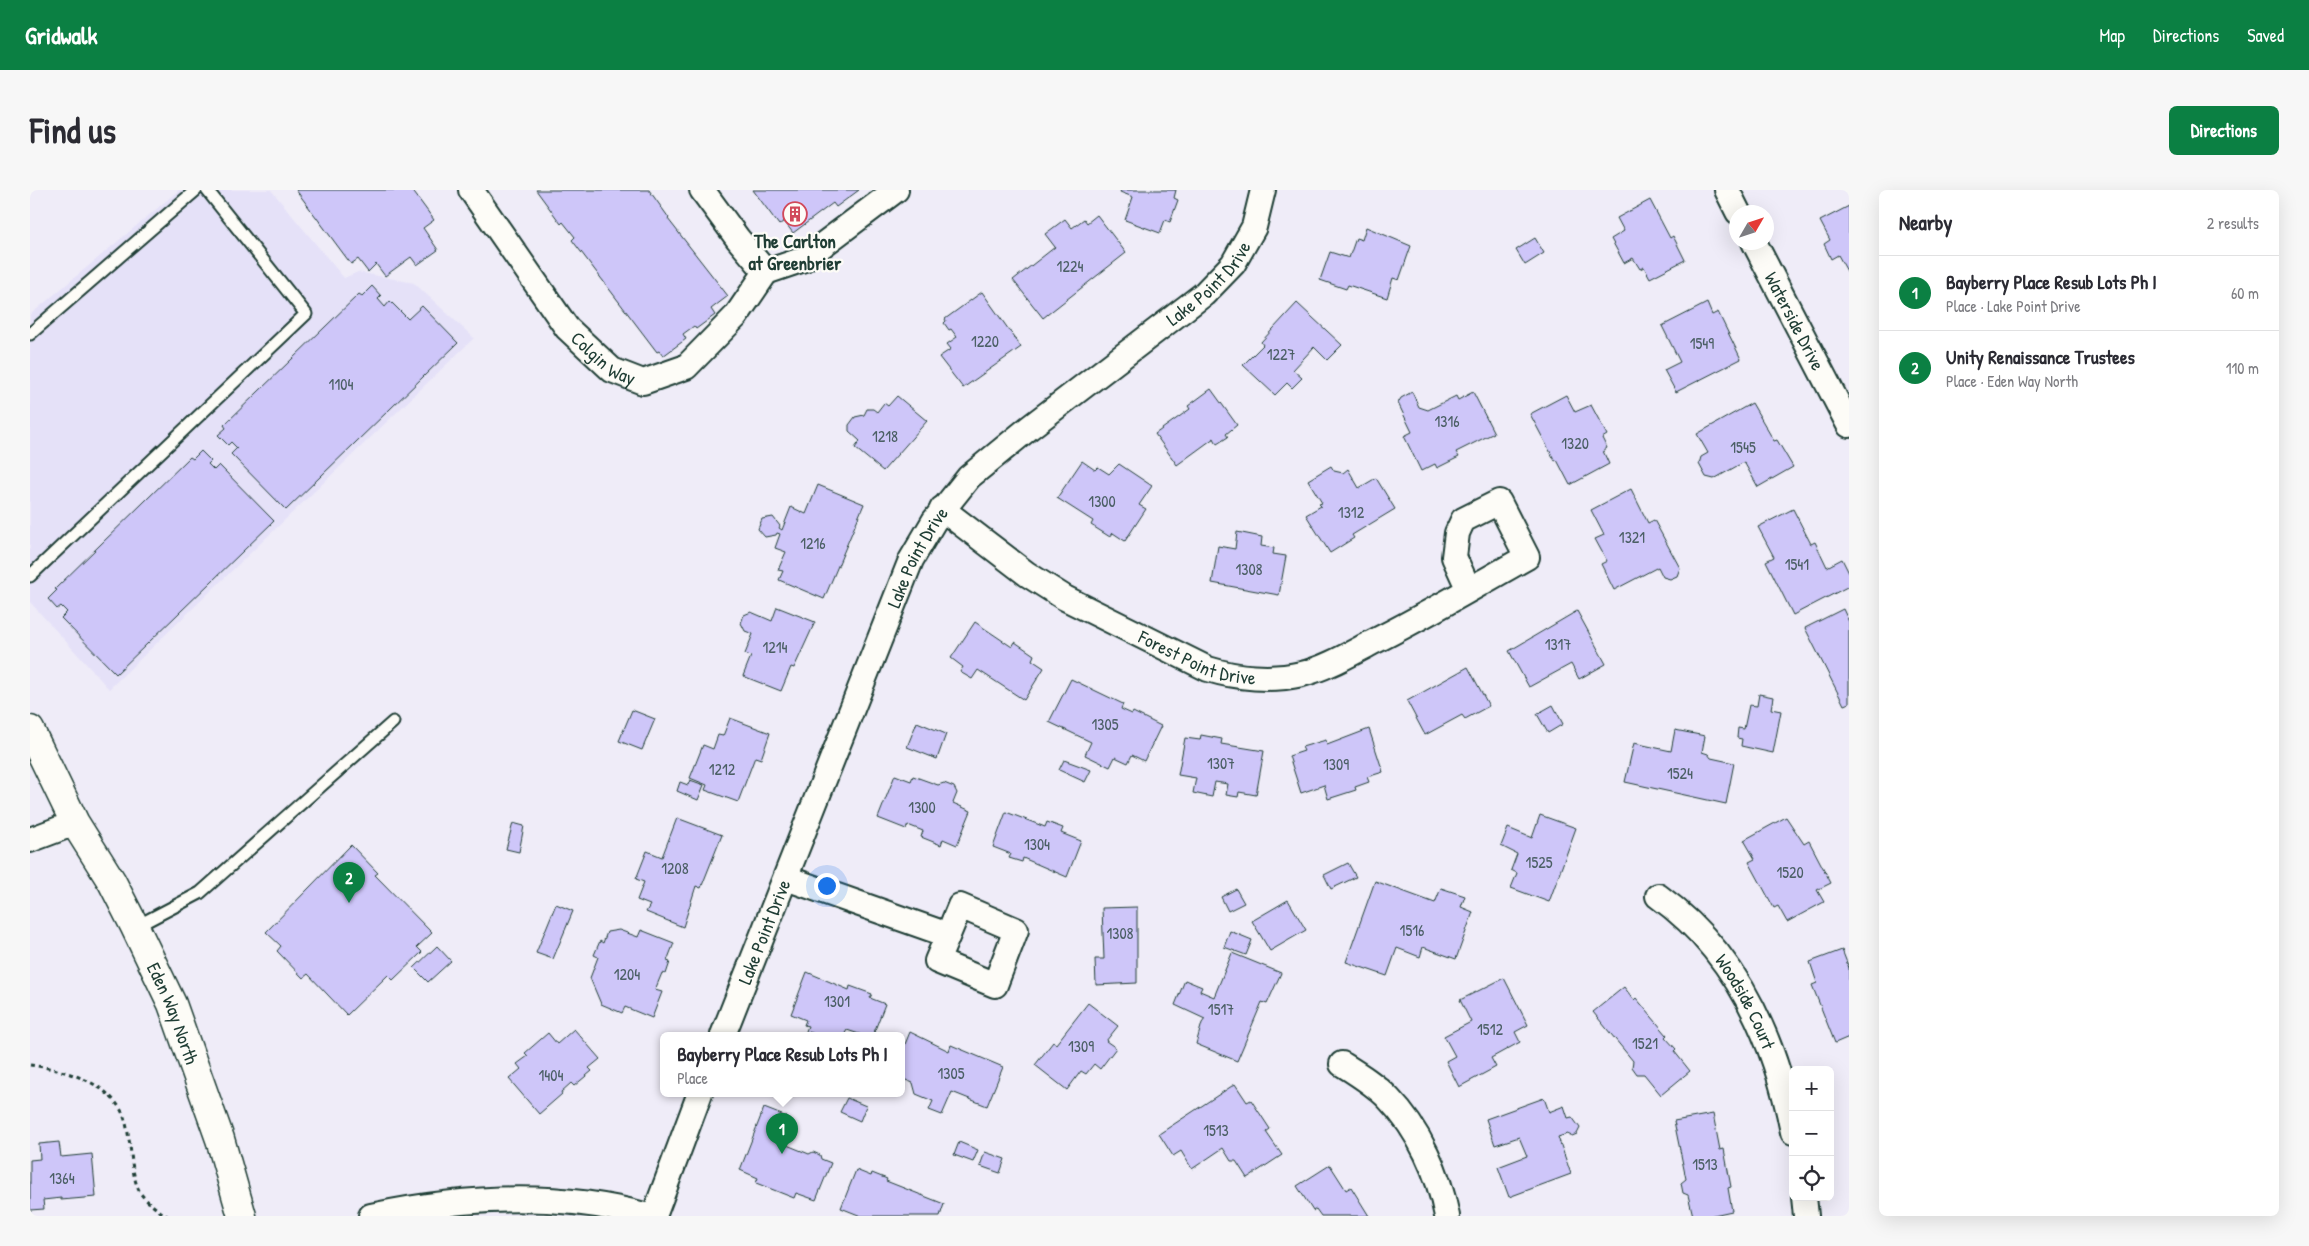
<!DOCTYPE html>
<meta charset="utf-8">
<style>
:root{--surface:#fff;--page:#f7f7f7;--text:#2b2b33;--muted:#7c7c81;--line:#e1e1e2;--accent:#0b8043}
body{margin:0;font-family:"Patrick Hand",sans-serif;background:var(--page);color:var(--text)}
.controls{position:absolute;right:15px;bottom:15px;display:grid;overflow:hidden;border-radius:8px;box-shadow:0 5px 20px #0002}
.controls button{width:45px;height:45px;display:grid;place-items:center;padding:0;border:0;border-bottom:1px solid var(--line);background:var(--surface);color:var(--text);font:25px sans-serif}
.compass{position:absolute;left:1699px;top:15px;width:45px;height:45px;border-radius:50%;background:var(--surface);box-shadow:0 5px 20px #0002;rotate:51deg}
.you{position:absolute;left:796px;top:695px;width:18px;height:18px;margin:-12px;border:4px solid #fff;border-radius:50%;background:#1a73e8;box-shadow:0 0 0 8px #1a73e833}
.badge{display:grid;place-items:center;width:32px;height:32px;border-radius:50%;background:var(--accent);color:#fff;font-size:16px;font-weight:700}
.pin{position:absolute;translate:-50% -41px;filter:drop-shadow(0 1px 2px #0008)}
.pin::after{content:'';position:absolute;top:26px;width:18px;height:15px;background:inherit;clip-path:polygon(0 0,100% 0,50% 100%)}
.popup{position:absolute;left:630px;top:842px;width:245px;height:65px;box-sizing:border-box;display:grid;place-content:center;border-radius:8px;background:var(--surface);filter:drop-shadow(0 1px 4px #0005);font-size:16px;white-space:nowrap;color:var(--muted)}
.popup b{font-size:19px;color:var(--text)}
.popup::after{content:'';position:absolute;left:50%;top:100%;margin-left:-10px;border:10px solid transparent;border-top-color:var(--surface)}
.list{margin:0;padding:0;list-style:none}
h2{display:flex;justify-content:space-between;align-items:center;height:65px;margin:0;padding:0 20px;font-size:21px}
h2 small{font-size:16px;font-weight:400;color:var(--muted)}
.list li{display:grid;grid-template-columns:32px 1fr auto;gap:15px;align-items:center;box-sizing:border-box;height:75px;padding:0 20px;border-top:1px solid var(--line)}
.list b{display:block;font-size:19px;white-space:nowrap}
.list p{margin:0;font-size:16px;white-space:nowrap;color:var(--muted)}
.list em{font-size:16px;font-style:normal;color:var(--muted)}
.icon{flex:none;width:28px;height:28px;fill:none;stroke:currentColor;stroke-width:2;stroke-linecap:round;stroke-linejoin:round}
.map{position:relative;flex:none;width:1819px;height:1026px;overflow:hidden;border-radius:8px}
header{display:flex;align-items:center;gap:30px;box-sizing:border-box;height:70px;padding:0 25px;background:var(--accent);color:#fff}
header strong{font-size:24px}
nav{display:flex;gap:28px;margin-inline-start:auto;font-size:18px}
.intro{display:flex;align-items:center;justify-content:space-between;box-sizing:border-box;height:120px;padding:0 30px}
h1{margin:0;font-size:35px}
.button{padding:12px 22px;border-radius:8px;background:var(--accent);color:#fff;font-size:18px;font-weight:700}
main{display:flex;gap:30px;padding:0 30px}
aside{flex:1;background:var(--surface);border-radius:8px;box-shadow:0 5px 20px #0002}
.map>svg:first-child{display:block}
</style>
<header>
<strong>Gridwalk</strong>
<nav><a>Map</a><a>Directions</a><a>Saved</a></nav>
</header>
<div class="intro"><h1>Find us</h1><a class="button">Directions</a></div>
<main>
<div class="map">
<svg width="1819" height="1026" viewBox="0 0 1819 1026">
<rect width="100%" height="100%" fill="#efecf8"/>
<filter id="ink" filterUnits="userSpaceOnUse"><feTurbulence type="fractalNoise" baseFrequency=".02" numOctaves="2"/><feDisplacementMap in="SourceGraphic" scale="10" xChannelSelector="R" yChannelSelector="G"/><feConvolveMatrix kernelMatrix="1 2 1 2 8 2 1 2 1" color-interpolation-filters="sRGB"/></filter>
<g filter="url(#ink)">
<!-- built -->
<polygon fill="#e5e1f8" points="149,0 241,0 314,88 328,82 384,93 444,148 79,499 0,412 0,125"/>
<!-- building -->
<g fill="#cec6f9" stroke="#1f3d34">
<polygon points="266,0 382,0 404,30 393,38 408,60 387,75 381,67 355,86 346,74 338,82 328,69 321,74"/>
<polygon points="506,0 619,0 639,28 638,29 698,106 681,119 685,125 666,139 664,136 653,144 656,149 633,166 629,161 627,162 542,50 545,47 533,32 531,34"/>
<polygon points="723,0 829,0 806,17 803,13 763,43 754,31 749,35"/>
<polygon points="1091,0 1146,0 1144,8 1148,10 1140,32 1135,30 1130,43 1095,30 1103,7 1090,2"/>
<polygon points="1620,10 1640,48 1643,46 1655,70 1620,88 1614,77 1610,79 1603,68 1594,73 1581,49 1594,41 1587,28"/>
<polygon points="1819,16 1819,82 1818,83 1808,65 1801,69 1794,54 1800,50 1790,31"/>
<polygon points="1067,25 1096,63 1013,128 983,90 1025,57 1015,44 1035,29 1042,38 1054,29 1057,33"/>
<polygon points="1336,37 1381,56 1369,90 1363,88 1357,108 1318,95 1316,99 1290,90 1300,62 1319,68 1326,48 1332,50"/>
<polygon points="1505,48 1514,63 1495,75 1486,60"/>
<polygon points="342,96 351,106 348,109 355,117 360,111 378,129 392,116 428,153 256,320 201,264 207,258 201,252 198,255 188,245 196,238 194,235 329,104 332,106"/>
<polygon points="952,102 991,157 933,198 909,167 921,159 917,154 927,147 921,139 919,140 914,133 916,131 915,129"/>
<polygon points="1267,113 1312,155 1297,170 1284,157 1263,180 1272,188 1262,198 1257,193 1245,205 1213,175 1233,155 1231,152"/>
<polygon points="1677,113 1682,125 1688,122 1711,169 1646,202 1634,180 1650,172 1632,136"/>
<polygon points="1181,199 1207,235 1196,244 1198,247 1187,254 1184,248 1147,275 1125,244 1160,219 1158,216"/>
<polygon points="1382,202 1389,217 1398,220 1426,206 1428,210 1443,202 1464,243 1426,262 1429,267 1407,278 1405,274 1391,281 1374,246 1382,242 1368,213 1371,208"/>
<polygon points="1536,205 1545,222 1561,215 1577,245 1572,248 1577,258 1573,261 1579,274 1540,295 1527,270 1525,271 1500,224"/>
<polygon points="867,206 897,231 853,281 825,258 830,251 819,241 819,235 825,227 834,225 837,219 843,219 847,222 854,213 858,216"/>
<polygon points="1722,213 1744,251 1747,250 1763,277 1728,297 1714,272 1684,289 1676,287 1669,274 1671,267 1678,263 1667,244"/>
<polygon points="171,261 181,271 178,274 184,280 189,275 244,331 86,484 31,428 37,422 31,416 27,419 18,409 27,400 25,399 160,267 163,269"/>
<polygon points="1052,271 1065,280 1068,277 1079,284 1089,274 1122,296 1109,315 1116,319 1095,351 1083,343 1080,347 1061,335 1063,331 1027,308"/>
<polygon points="1301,276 1304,281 1313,283 1318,279 1329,298 1346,288 1365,319 1322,345 1324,348 1300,363 1276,325 1291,316 1289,314 1292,313 1278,290"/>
<polygon points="788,295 834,314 794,409 749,390 753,381 748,380 756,362 745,358 750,344 747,343 746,345 735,347 728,339 732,329 743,327 750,336 749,338 752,340 761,317 776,324"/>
<polygon points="1601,299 1618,333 1624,330 1650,378 1647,386 1640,389 1633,387 1628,377 1584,400 1571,374 1577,371 1565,349 1574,345 1561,320"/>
<polygon points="1763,319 1781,354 1785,352 1797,377 1812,369 1819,383 1819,396 1763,425 1736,371 1744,367 1728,337"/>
<polygon points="1207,342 1232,347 1231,356 1244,358 1243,364 1256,366 1249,405 1182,393 1188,356 1205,359"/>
<polygon points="747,417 785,432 764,478 761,477 751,501 713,486 721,466 715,464 723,444 715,441 711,433 714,425 721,422 742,431"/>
<polygon points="1813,419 1819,432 1819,513 1814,515 1775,438"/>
<polygon points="1547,421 1576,474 1549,489 1541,474 1499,497 1479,461"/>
<polygon points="945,432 982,457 985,452 1004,465 1002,470 1014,478 994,510 948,480 942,489 930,482 933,477 921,468"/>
<polygon points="1438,477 1459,516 1435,529 1432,525 1395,545 1377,511"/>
<polygon points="1041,489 1093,514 1091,519 1102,524 1103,522 1131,536 1114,571 1102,565 1098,573 1085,567 1080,577 1055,565 1061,552 1019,532"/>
<polygon points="1729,504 1743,507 1741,519 1751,521 1743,563 1711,556 1712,549 1707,548 1708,538 1714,539 1719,515 1727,516"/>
<polygon points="1523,515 1533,534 1518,543 1507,524"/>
<polygon points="602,520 625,529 612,560 589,551"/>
<polygon points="700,528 740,543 731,569 725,567 708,612 675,600 677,595 660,588 673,555 683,559 688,545 693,546"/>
<polygon points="887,532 916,544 907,569 877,557"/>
<polygon points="1339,539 1353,582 1337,587 1339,592 1325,597 1326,600 1298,609 1294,595 1271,603 1259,566 1274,561 1272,557 1296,550 1297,555"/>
<polygon points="1645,540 1675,546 1672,562 1678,564 1681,568 1704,573 1696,614 1595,592 1604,553 1641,561"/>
<polygon points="1171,545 1192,549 1191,554 1234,561 1226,605 1209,602 1208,607 1196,605 1198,594 1185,592 1182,607 1163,603 1166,588 1148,585 1155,548 1170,550"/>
<polygon points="1034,570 1061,580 1055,592 1029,580"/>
<polygon points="865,585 881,591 883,586 908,595 914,593 924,597 927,603 923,613 941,621 927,655 913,649 911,655 891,647 893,641 878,635 876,639 848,628"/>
<polygon points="660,590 674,595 668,610 647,601 650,592 658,595"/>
<polygon points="976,622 1015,637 1017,632 1033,638 1031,643 1051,651 1037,687 993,668 992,672 979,668 981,664 963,657"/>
<polygon points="1510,625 1546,638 1519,712 1481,698 1487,683 1481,680 1487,664 1471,656 1478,638 1502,648"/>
<polygon points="1756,627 1774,654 1779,651 1801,693 1787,700 1794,712 1757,732 1748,716 1744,718 1719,672 1725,669 1714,650"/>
<polygon points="647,628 692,645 671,698 666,696 653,737 616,722 620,715 607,710 614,692 606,689 617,661 632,667"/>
<polygon points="483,633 494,636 489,662 476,659"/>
<polygon points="321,655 348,683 345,685 402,743 387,757 392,762 363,790 358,785 317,825 278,784 273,788 247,761 251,756 236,742"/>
<polygon points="1318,673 1326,687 1301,699 1294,685"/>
<polygon points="1345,691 1405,713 1411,698 1435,706 1431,717 1443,722 1426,769 1393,757 1390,767 1367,758 1357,786 1316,772"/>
<polygon points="1206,699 1214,713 1198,721 1191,707"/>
<polygon points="1258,710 1276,740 1240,761 1222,731"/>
<polygon points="526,714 543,721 523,769 506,763"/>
<polygon points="1107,717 1107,793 1066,795 1065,769 1074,769 1072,718"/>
<polygon points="589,740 608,747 611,740 644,753 637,771 640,772 636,784 632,783 625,800 632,802 622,828 595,817 592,823 571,814 560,788 568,767 564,765 570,751 573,753 577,742"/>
<polygon points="1200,741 1222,750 1216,765 1194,757"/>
<polygon points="407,756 421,771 398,792 384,778"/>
<polygon points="1812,760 1819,778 1819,847 1805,853 1782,795 1787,793 1780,772"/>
<polygon points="1202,763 1251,783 1237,814 1232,812 1207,871 1166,854 1172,833 1175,829 1145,815 1155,790 1172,797 1170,801 1184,807"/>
<polygon points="777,782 819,800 820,796 842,804 840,808 855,814 843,845 832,845 817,840 814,845 788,845 776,841 778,836 774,835 776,830 761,824"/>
<polygon points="1474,788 1498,835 1485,842 1490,852 1461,868 1466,877 1429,897 1416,871 1425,866 1414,846 1441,832 1430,810"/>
<polygon points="1594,797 1604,810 1606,808 1637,845 1635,847 1646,859 1644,861 1660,881 1631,905 1614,884 1607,884 1602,877 1603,871 1563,822"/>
<polygon points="1058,813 1088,836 1076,851 1086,858 1070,879 1064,874 1056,884 1051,881 1037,900 1005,875 1023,852 1026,854"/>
<polygon points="544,839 570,869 559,878 562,881 544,896 541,893 531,902 532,904 509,924 479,889 491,879 487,874 498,866 495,863 518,843 527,854"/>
<polygon points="880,842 919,861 921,855 973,877 957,916 922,902 912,925 899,920 903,911 886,904 883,893 871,888 873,881 871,880 871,864"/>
<polygon points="1205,894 1217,912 1221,910 1240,939 1236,942 1252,965 1217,988 1206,971 1201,971 1193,958 1162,979 1151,961 1143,966 1129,944"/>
<polygon points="817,908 836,916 830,931 810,922"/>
<polygon points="1514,908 1519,922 1534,916 1538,928 1542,927 1550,938 1547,944 1542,946 1537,944 1528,947 1541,984 1479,1007 1468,977 1497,966 1489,947 1465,955 1456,929"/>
<polygon points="734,918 757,927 747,951 779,964 783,962 790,965 791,969 801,973 786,1010 766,1003 764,1008 726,993 728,988 710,980"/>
<polygon points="1683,924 1690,960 1694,959 1701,997 1698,998 1702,1021 1679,1026 1663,1026 1658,1005 1653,1003 1651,993 1656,989 1644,931"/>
<polygon points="29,952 31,967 62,964 66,1007 31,1010 31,1008 13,1010 14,1019 0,1020 0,970 10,969 9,954"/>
<polygon points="929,952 948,960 943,972 924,965"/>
<polygon points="955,962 975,969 970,983 950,976"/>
<polygon points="1300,975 1316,1000 1321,997 1339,1026 1291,1026 1286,1019 1283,1021 1267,996"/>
<polygon points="826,980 841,986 842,983 857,989 856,991 914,1014 910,1026 831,1026 811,1018"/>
</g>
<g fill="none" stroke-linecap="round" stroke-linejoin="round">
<!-- service casing -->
<g stroke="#1f3d34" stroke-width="15">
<g id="service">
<polyline points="0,144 166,0"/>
<polyline points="0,386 276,124 177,0"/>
<polyline points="105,737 170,703 363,532"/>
</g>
</g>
<!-- minor casing -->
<g stroke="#1f3d34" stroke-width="28">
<g id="minor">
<path id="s1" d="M441,0L537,138L582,180L613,192L656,177L706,126L736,82"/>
<polyline points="672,0 708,49 736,82"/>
<polyline points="1697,0 1708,22"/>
<path id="s2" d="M1724,52L1819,235"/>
<polyline points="736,82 774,69 866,0"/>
<path id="s3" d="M912,319L997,384L1035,408L1178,479C1207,488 1242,491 1272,484C1296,478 1318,465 1341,453C1394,427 1445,396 1497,367L1469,312L1433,330L1427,343L1424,367L1439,400"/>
<polyline points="0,650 45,633"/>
<polyline points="756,688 918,745 907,771 965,795 986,740 930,716 918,745"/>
<path id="s4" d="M1628,706C1706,762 1745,849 1763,942"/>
<path id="s5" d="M693,845L881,370L904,331L939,287L999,238L1174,104L1203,74L1224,37L1233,0"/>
<path d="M1312,874C1328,884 1346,895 1359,909C1389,940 1409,984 1417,1026"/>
<polyline points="1774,1007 1776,1026"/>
<path d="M341,1026C431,1007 529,1001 618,1026"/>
<polyline points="624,1026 670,903"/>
</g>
</g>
<!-- tertiary casing -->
<g stroke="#1f3d34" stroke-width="31">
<g id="tertiary">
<path id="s6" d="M0,540L45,633L82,692L105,737L142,814L190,949L212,1026"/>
</g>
</g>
<!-- path -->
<path stroke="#1f3d34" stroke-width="3" stroke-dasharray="4 4" stroke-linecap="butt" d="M0,875C32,879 76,891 92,922C97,933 98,944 100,956C102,970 103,992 111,1004C118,1013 128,1020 137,1026"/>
<!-- service -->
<use href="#service" stroke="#fdfcf7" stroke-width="11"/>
<!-- minor -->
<use href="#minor" stroke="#fdfcf7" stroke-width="24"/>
<!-- tertiary -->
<use href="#tertiary" stroke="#fdfcf7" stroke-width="28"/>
</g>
</g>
<!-- icons -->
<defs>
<g id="building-ring" transform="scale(1.25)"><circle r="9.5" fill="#fdfcf7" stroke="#d1495b" stroke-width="1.5"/><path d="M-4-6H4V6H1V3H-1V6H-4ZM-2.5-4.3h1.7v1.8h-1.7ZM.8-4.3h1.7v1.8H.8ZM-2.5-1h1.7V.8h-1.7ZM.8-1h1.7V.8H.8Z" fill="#d1495b"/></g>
</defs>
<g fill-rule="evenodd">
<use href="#building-ring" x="765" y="24"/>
</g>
<g text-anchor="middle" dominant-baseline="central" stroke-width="4.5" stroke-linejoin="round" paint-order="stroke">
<!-- number labels -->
<g font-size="16" fill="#4b5f65">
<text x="1040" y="76">1224</text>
<text x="955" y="151">1220</text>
<text x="1672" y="153">1549</text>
<text x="1251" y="164">1227</text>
<text x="311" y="194">1104</text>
<text x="1417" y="231">1316</text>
<text x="855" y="246">1218</text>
<text x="1545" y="253">1320</text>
<text x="1713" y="257">1545</text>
<text x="1072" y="311">1300</text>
<text x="1321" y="322">1312</text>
<text x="1602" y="347">1321</text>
<text x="783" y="353">1216</text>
<text x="1767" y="374">1541</text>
<text x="1219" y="379">1308</text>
<text x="1528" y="454">1317</text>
<text x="745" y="457">1214</text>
<text x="1075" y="534">1305</text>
<text x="1191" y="573">1307</text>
<text x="1306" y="574">1309</text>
<text x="692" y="579">1212</text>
<text x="1650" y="583">1524</text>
<text x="892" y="617">1300</text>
<text x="1007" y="654">1304</text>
<text x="1509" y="672">1525</text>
<text x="645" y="678">1208</text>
<text x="1760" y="682">1520</text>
<text x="1382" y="740">1516</text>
<text x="1090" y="743">1308</text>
<text x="597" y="784">1204</text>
<text x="807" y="811">1301</text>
<text x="1191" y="819">1517</text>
<text x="1460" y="839">1512</text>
<text x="1615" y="853">1521</text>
<text x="1051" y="856">1309</text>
<text x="921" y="883">1305</text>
<text x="521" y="885">1404</text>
<text x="1186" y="940">1513</text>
<text x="1675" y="974">1513</text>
<text x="32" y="988">1364</text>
</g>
<!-- poi labels -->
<g font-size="19" font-weight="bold" fill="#1f3d34" stroke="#fdfcf7">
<text x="765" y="51">The Carlton<tspan x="765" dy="22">at Greenbrier</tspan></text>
</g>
<!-- street labels -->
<g font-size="19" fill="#1f3d34" stroke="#fdfcf7">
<text stroke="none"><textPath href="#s5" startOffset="921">Lake Point Drive</textPath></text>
<text stroke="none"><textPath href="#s2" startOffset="89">Waterside Drive</textPath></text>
<text stroke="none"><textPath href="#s1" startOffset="216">Colgin Way</textPath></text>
<text stroke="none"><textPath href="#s5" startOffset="516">Lake Point Drive</textPath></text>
<text stroke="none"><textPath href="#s3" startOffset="298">Forest Point Drive</textPath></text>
<text stroke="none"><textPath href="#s5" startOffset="111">Lake Point Drive</textPath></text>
<text stroke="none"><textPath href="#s4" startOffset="139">Woodside Court</textPath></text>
<text stroke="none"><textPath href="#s6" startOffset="318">Eden Way North</textPath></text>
</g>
</g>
</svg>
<div class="controls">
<button>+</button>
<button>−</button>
<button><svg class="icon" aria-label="locate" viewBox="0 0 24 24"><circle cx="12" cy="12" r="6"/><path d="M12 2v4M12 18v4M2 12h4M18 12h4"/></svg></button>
</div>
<svg class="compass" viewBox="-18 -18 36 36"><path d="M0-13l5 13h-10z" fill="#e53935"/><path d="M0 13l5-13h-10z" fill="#7c7c81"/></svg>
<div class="you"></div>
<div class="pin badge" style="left:752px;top:964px">1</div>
<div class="popup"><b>Bayberry Place Resub Lots Ph I</b>Place</div>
<div class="pin badge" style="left:319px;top:713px">2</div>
</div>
<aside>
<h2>Nearby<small>2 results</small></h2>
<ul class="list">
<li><span class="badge">1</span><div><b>Bayberry Place Resub Lots Ph I</b><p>Place · Lake Point Drive</p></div><em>60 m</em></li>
<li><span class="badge">2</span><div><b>Unity Renaissance Trustees</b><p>Place · Eden Way North</p></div><em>110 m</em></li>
</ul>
</aside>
</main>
